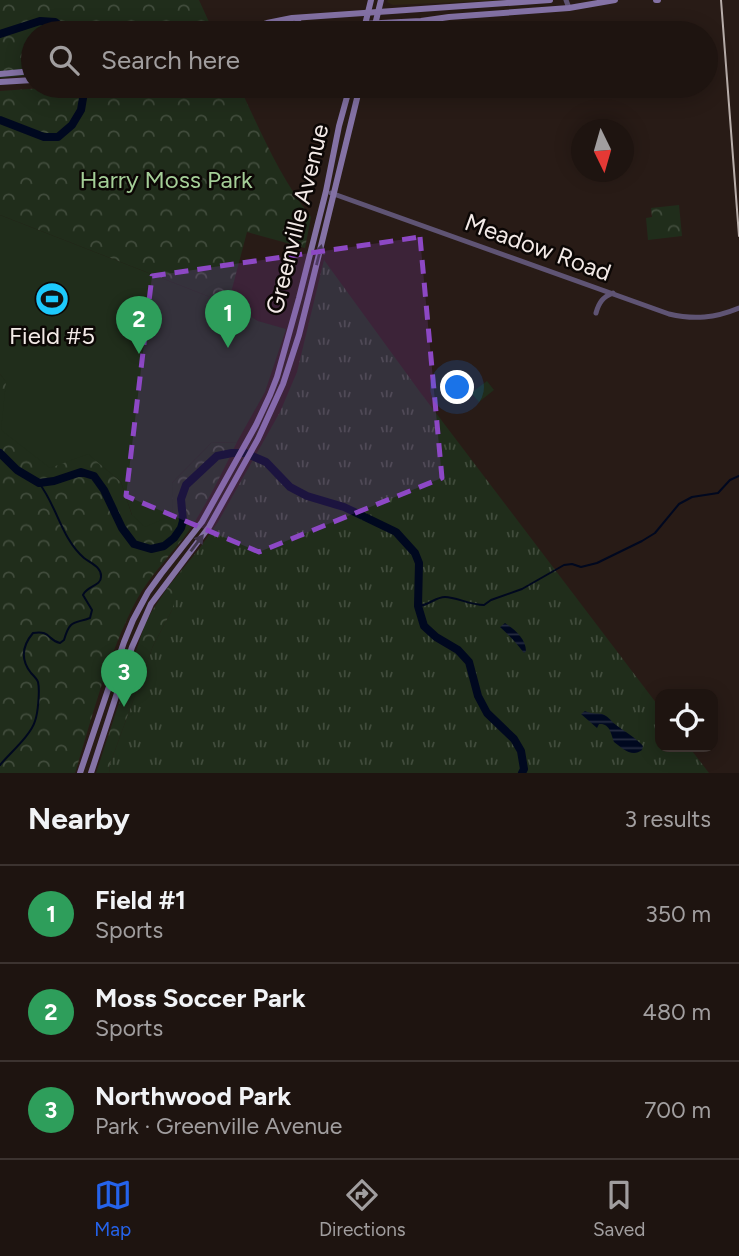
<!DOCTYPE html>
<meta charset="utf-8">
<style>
:root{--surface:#1e1410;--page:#261d19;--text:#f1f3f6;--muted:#a19e9f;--line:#3c3330;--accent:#2563eb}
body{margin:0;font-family:Figtree,sans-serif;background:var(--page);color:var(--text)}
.controls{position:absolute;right:21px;bottom:21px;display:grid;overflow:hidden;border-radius:14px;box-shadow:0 4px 18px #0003}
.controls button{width:63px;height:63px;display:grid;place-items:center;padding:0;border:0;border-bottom:2px solid var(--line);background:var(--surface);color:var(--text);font:35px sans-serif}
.compass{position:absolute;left:571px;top:119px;width:63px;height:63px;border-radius:50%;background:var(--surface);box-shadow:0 4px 18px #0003;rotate:175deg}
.you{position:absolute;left:458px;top:388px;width:24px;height:24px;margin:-18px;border:5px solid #fff;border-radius:50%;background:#1a73e8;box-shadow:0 0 0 10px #1a73e833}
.badge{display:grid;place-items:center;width:46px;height:46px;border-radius:50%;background:var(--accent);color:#fff;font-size:23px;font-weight:700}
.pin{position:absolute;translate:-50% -58px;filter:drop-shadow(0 2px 4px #0008)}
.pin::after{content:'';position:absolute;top:37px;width:24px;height:21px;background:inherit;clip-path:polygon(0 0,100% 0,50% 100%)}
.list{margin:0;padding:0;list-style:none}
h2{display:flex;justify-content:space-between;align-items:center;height:91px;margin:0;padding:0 28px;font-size:30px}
h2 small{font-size:23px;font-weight:400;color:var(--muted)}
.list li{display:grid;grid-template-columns:46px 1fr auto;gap:21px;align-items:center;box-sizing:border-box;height:98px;padding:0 28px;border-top:2px solid var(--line)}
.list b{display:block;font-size:26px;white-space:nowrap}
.list p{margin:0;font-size:23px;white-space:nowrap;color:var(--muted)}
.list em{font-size:23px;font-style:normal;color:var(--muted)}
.icon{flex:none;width:38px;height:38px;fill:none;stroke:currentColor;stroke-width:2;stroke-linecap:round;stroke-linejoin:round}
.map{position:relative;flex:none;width:739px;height:773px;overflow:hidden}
.search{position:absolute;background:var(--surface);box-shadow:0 4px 18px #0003;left:21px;right:21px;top:21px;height:77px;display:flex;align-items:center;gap:18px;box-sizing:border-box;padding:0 24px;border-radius:38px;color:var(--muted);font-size:26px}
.sheet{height:385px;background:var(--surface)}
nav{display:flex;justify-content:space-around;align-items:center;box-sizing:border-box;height:98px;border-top:2px solid var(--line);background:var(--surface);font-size:19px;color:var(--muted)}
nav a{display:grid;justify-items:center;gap:4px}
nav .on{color:var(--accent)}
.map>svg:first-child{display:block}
</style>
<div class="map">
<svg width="739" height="773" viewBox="0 0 739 773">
<defs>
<pattern id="grass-tufts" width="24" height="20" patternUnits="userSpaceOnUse" patternTransform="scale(1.75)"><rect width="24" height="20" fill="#202d1b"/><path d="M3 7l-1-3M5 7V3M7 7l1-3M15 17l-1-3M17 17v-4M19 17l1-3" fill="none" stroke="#414c3c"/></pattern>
<pattern id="park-crowns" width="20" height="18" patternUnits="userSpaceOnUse" patternTransform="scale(1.75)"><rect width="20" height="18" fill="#202d1b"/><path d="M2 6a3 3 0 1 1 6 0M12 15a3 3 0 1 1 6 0" fill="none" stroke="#414c3c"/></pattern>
<pattern id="water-rules" width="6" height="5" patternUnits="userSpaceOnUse" patternTransform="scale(1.75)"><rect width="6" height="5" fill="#00081f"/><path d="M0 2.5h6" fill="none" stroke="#262c40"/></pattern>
</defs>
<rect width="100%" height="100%" fill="#281b16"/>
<!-- medical -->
<polygon fill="#2d2414" points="388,0 507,0 393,5 387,2"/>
<!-- grass -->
<polygon fill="url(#grass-tufts)" points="324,260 420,392 660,708 660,747 689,747 709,773 109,773 110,764 153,646 172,610 173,591 168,587 199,549 218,522 280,412 297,372"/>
<!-- park -->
<g fill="url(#park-crowns)">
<polygon points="0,0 199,0 214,33 33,33 33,75 0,78"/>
<path d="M72,86H239C261,132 279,176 311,217L305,248L247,232L228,304L0,215V91Z"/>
<polygon points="679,205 682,236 648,240 646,218 652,217 651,208"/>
<path d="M0,374L6,381L121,482L132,515L172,483L211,443L237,442C222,473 207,504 188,532C171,555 150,575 136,601C108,654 93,715 75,773H0Z"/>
<polygon points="168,587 173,591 175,599 172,610 153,646 110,764 109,773 96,773 144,627 152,611"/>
</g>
<!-- pitch -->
<g fill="#202d1b">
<polygon points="0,215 228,304 258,321 286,329 265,392 237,442 211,443 172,483 173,515 145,527 132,515 121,482 88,454 50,468 1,430 6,382 0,374"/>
<polygon points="487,381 494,390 479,402 471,393"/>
</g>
<!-- water -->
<g fill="url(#water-rules)">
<path d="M505,623C514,629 526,639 526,651L524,653C517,644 509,635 500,627Z"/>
<path d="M585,711C591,714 596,713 602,714C608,716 611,721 616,725C625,732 635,737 643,746L642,750C632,758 622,748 614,742C611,734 610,723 599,724L597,728L581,714Z"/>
</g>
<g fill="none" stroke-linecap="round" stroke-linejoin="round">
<!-- stream -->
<g stroke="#00081f" stroke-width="2">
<path d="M418,606C428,606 435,597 445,597C456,597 470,605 484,605L491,600L522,589L564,565L572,564L581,567L597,563L642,541L655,533L679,504L692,497L718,493L730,480L739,476"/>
<path d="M0,765C10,753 31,735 35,721C38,713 40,690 38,682C37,679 33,675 31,673C20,659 22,646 33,633C51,630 47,640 60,643L64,640C70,619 74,624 90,618L92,610L83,595C87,586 101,586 101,577C102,567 90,563 84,558C61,538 57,506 39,483"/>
</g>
<!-- river -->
<g stroke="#00081f" stroke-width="8">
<polyline points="0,34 40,21 55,22 70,33"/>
<polyline points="0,120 44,137 58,137 72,125 81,110 85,86"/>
<polyline points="0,453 17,470 39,483 54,481 81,472 94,476 104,490 122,528 134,544 151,549 164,546 174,538 181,528 183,521 181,499 186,485 217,456 232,453 245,453 266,462 290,487 307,496 344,507 396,532 415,553 419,563 418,606 424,626 436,637 458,650 469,662 478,696 487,713 514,739 521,751 524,769 522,773"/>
</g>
<!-- tertiary -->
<g stroke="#5f5474" stroke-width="5">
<polyline points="566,0 569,8"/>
<path d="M331,193L669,314C694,320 715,318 739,308"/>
<path d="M596,313C599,302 603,297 613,293"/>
</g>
<!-- secondary -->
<g stroke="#8472a5" stroke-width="6">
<polyline points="656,0 658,0"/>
<polyline points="276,32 281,27 297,23 299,18"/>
<polyline points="234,33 267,23 292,18 550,0"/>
<polyline points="276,33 322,26 421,21 449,17 569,8 615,0"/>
<polyline points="363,33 371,0"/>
<polyline points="373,33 381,0"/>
<polyline points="0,74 33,71"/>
<polyline points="0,82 33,80"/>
<polyline points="80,773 124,642 133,620 148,592 161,574 202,522 256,425 270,395 277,377 299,298 326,191 339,126 350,86"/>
<polyline points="91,773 132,647 151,604 209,527 258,439 283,384 299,335 310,291 360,86"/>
</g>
<!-- tram -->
<polyline stroke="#b8aeaa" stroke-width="2" points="721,0 739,236"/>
</g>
<!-- one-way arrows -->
<defs><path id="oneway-solid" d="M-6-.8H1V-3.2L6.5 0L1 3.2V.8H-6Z" transform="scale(1.75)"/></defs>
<g fill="#42374d">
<use href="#oneway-solid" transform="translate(319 255) rotate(-76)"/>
<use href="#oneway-solid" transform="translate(197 543) rotate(-53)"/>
</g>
<!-- marked area -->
<path fill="#8d48c5" fill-opacity="0.2" stroke="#8d48c5" stroke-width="5" stroke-dasharray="14 9" stroke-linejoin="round" d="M420,237L442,478L259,552L126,496L152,276Z"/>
<!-- icons -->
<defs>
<g id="stadium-disc" transform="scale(1.75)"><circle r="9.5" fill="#1dc9fc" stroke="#0c0705"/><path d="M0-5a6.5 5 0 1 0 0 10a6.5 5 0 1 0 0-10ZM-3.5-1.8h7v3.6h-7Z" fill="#111"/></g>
</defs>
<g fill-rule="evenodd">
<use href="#stadium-disc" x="52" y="299"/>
</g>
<g text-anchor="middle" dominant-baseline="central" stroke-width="5" stroke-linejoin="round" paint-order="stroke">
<!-- park labels -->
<g font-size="24" fill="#a4ce97" stroke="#0c0705">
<text x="166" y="179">Harry Moss Park</text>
</g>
<!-- street labels -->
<g font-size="24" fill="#f3eae7" stroke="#0c0705">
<text transform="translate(297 219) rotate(-76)">Greenville Avenue</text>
<text transform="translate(538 247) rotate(20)">Meadow Road</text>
</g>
<!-- poi labels -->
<g font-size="24" fill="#f3eae7" stroke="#0c0705">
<text x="52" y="335">Field #5</text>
</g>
</g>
</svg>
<div class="controls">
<button><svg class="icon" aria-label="locate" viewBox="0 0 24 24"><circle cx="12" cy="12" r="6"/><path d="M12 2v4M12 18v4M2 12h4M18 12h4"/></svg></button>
</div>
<svg class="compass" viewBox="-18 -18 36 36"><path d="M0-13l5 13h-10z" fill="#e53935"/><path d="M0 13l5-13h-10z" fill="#a19e9f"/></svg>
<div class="you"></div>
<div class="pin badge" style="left:228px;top:348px;background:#2e9e5b">1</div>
<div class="pin badge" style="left:139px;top:354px;background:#2e9e5b">2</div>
<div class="pin badge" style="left:124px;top:707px;background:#2e9e5b">3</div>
<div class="search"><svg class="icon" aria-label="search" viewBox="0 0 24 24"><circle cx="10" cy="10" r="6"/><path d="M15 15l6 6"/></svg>Search here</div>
</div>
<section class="sheet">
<h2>Nearby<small>3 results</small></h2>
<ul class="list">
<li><span class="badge" style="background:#2e9e5b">1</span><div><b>Field #1</b><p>Sports</p></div><em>350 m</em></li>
<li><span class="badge" style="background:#2e9e5b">2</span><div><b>Moss Soccer Park</b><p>Sports</p></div><em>480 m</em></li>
<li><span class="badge" style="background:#2e9e5b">3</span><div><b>Northwood Park</b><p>Park · Greenville Avenue</p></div><em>700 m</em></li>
</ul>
</section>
<nav>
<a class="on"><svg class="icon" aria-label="map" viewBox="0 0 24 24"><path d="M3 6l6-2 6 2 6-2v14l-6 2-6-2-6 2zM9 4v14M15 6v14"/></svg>Map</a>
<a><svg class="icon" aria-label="directions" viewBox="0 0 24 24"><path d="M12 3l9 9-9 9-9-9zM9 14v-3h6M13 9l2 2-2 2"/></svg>Directions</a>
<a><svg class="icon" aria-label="saved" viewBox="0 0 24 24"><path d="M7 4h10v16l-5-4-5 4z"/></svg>Saved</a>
</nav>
